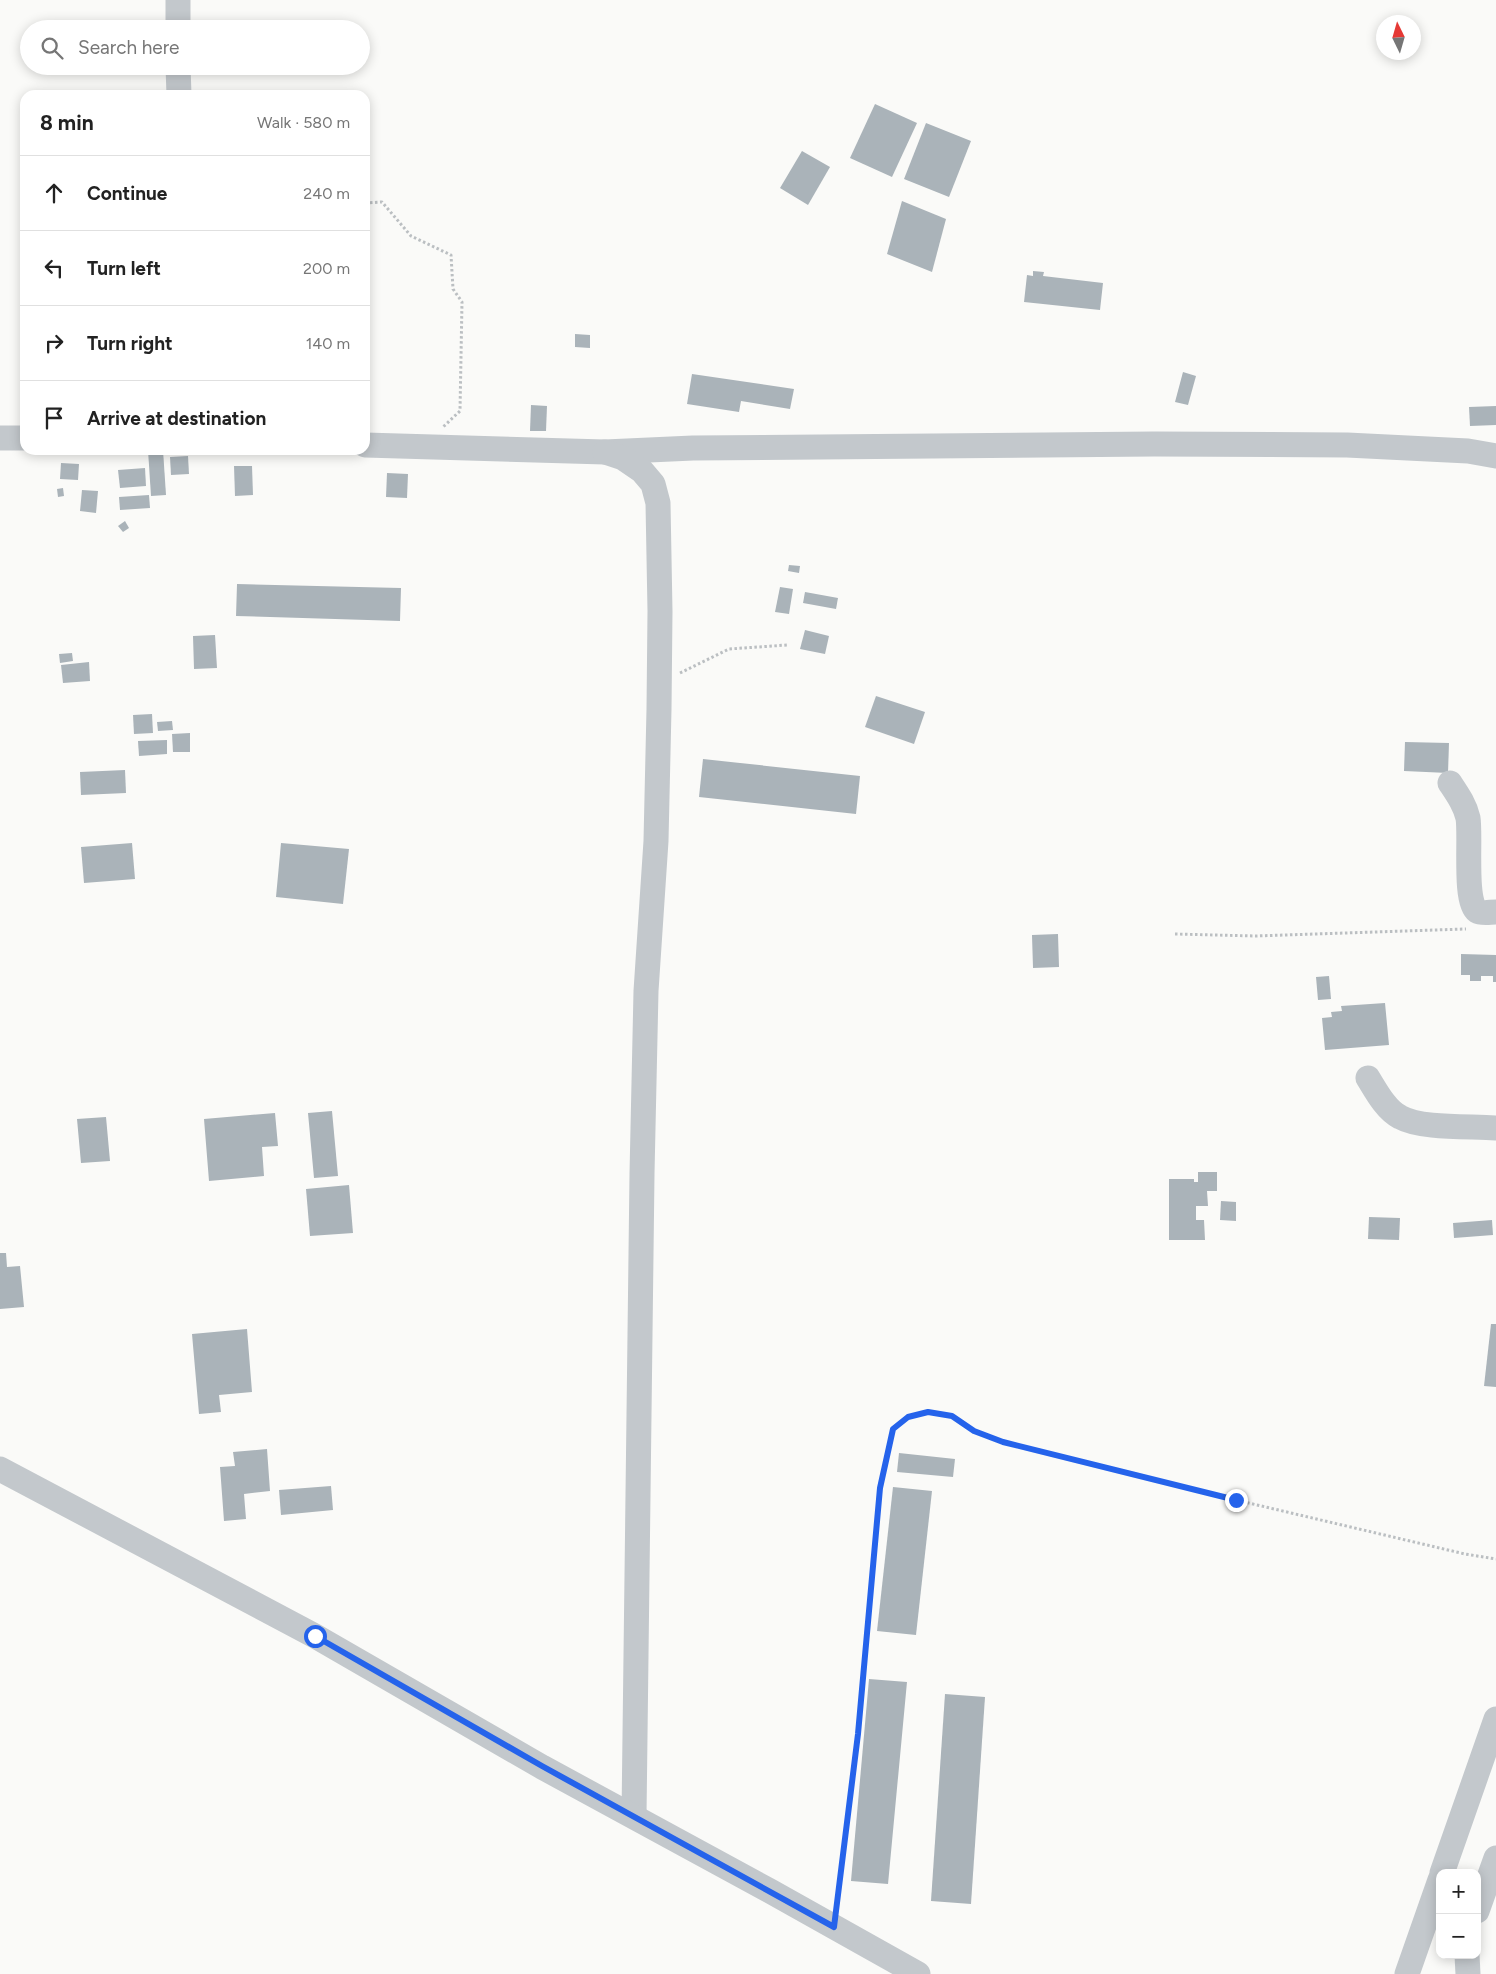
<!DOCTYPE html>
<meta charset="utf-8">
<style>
:root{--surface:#fff;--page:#f6f6f6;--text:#222;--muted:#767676;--line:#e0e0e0}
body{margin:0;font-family:Figtree,sans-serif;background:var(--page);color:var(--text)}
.controls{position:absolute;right:15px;bottom:15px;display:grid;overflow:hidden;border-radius:10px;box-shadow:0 2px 12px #0003}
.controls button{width:45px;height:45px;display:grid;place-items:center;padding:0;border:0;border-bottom:1px solid var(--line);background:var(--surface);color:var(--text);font:25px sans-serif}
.compass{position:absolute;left:1376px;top:15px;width:45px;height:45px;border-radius:50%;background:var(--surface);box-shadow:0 2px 12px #0003;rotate:355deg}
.stop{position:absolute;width:15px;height:15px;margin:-11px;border:4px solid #2563eb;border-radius:50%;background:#fff}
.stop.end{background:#2563eb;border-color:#fff;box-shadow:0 1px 5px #0008}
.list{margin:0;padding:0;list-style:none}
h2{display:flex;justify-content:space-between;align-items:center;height:65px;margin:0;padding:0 20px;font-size:21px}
h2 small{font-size:16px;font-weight:400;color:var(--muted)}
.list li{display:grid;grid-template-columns:32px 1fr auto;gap:15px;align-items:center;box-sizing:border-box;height:75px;padding:0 20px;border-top:1px solid var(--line)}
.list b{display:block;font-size:19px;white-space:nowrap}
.list em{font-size:16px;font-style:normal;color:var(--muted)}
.icon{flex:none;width:28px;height:28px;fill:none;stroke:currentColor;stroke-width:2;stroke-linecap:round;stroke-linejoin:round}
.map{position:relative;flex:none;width:1496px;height:1974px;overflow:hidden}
.search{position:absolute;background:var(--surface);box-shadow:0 2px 12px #0003;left:20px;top:20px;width:350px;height:55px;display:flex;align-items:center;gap:12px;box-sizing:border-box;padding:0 18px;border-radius:28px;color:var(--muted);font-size:19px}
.panel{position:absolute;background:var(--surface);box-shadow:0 2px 12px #0003;left:20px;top:90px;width:350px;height:365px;border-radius:15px}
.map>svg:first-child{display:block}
</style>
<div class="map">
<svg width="1496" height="1974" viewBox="0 0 1496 1974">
<rect width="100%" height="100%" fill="#fafaf8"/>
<!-- building -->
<g fill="#aab3b9">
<polygon points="875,104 917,123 892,177 850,158"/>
<polygon points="926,123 971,141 949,197 904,179"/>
<polygon points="802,151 830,167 808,205 780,188"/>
<polygon points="902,201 946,219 932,272 887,254"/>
<polygon points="1033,271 1044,272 1043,276 1103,283 1100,310 1024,302 1027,275 1033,276"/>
<polygon points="575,334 590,335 590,348 575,347"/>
<polygon points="1183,372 1196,376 1188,405 1175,402"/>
<polygon points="692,374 794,389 790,409 741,401 739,412 687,404"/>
<polygon points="531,405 547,406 546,431 530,431"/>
<polygon points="1496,406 1496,425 1470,426 1469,407"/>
<polygon points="148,450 163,450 166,495 151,496"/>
<polygon points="188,456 189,474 171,475 170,457"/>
<polygon points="61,463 79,464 78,480 60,479"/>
<polygon points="234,466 252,466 253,495 235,496"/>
<polygon points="145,468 146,486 120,488 118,470"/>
<polygon points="387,473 408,474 407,498 386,497"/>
<polygon points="63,488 64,496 58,497 57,489"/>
<polygon points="82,490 98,491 96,513 80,511"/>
<polygon points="149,495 150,508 120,510 119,497"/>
<polygon points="125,521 129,528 123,532 118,526"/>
<polygon points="789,565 800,566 799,573 788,571"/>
<polygon points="237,584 401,588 400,621 236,616"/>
<polygon points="780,587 793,589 789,614 775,612"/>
<polygon points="805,592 838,598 836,609 803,603"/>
<polygon points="805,630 829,636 825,654 800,649"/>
<polygon points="215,635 217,668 194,669 193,636"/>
<polygon points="72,653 73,661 60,663 59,654"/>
<polygon points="89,662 90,681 63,683 61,665"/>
<polygon points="876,696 925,712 914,744 865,727"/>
<polygon points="152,714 153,733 134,734 133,715"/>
<polygon points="172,721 173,730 158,731 157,722"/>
<polygon points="190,733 190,752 173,752 172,734"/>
<polygon points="167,740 167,754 139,756 138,741"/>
<polygon points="1405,742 1449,743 1448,773 1404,771"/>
<polygon points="703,759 860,776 856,814 699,797"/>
<polygon points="125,770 126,793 81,795 80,772"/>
<polygon points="132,843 135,879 84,883 81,847"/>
<polygon points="281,843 349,849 343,904 276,897"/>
<polygon points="1058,934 1059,967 1033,968 1032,935"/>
<polygon points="1461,954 1496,955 1496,982 1493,982 1493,976 1481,976 1481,981 1470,981 1470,975 1461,975"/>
<polygon points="1329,976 1331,999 1318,1000 1316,977"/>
<polygon points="1385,1003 1389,1045 1325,1050 1322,1018 1332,1017 1331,1012 1342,1011 1341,1006"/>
<polygon points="332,1111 338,1176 314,1178 308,1113"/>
<polygon points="275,1113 278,1146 262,1147 264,1176 209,1181 204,1119"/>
<polygon points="106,1117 110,1161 81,1163 77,1119"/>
<polygon points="1198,1172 1217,1172 1217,1191 1207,1191 1208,1206 1196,1206 1196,1220 1204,1220 1205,1240 1169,1240 1169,1179 1194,1179 1194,1182 1198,1182"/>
<polygon points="349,1185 353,1233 310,1236 306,1189"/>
<polygon points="1221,1201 1236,1202 1236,1221 1220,1220"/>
<polygon points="1369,1217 1400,1218 1399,1240 1368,1239"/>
<polygon points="1492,1220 1493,1235 1454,1238 1453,1223"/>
<polygon points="0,1253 6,1253 7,1267 20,1266 24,1307 0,1309"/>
<polygon points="1491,1324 1496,1324 1496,1387 1484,1386"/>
<polygon points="247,1329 252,1392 219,1395 221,1412 199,1414 192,1334"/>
<polygon points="267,1449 270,1491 244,1494 246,1519 224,1521 220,1467 235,1466 233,1452"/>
<polygon points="899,1453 955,1459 953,1477 897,1472"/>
<polygon points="331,1486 333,1510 281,1515 279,1490"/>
<polygon points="893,1487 932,1491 916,1635 877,1631"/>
<polygon points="869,1679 907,1682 888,1884 851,1881"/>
<polygon points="945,1694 985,1697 971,1904 931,1901"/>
</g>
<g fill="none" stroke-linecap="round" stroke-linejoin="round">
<!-- path -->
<g stroke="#bbbfc2" stroke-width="3" stroke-dasharray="2.5 2.5" stroke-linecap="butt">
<polyline points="365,203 382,202 411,236 451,255 453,289 462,302 460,411 443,427"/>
<polyline points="680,673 729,649 787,645"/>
<polyline points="1175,934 1255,936 1466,929"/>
<polyline points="837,1907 858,1734 880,1488 893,1429 908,1417 928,1412 952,1416 974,1431 1003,1442 1236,1500 1465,1554 1496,1559"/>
</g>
<!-- minor -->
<g stroke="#c3c8cc" stroke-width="25">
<polyline points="178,0 178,29"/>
<polyline points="178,66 179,95"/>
<polyline points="0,438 25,438"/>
<polyline points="365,445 605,452 693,448 1154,444 1347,445 1468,451 1496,456"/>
<polyline points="605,452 623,458 642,471 653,484 658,503 660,611 659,709 656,841 646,991 642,1174 634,1816"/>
<path d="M1450,783C1458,795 1465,805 1468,818C1471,836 1464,902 1477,911C1482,914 1490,912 1496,912"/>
<path d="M1368,1078C1376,1091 1386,1110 1400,1117C1421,1129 1470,1126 1496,1128"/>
<polyline points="0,1469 315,1636 542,1767 770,1891 918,1974"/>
<polyline points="1442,1873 1496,1719"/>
<polyline points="1477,1911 1496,1858"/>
<polyline points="1467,1955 1468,1974"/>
<polyline points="1407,1974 1440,1880"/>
</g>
</g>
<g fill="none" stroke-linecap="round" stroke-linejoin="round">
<!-- route -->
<polyline stroke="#2563eb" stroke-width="6" points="315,1636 542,1766 834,1927 858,1734 880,1488 893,1429 908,1417 928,1412 952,1416 974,1431 1003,1442 1236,1500"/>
</g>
</svg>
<div class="controls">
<button>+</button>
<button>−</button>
</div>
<svg class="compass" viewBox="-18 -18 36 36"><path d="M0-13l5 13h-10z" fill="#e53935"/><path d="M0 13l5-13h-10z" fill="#767676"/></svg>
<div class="stop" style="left:315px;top:1636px"></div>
<div class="stop end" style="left:1236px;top:1500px"></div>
<div class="search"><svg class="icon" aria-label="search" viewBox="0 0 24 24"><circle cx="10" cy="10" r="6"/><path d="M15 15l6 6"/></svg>Search here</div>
<section class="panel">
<h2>8 min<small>Walk · 580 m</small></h2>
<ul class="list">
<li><svg class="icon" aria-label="ahead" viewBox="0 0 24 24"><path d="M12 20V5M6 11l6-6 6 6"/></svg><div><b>Continue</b></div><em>240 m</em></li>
<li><svg class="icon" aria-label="left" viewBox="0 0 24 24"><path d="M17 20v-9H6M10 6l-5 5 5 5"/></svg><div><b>Turn left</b></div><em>200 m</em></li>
<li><svg class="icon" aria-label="right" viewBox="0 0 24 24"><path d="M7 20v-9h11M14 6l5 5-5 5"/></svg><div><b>Turn right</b></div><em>140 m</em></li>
<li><svg class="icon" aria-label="arrive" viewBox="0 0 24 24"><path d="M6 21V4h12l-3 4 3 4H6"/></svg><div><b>Arrive at destination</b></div></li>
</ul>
</section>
</div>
